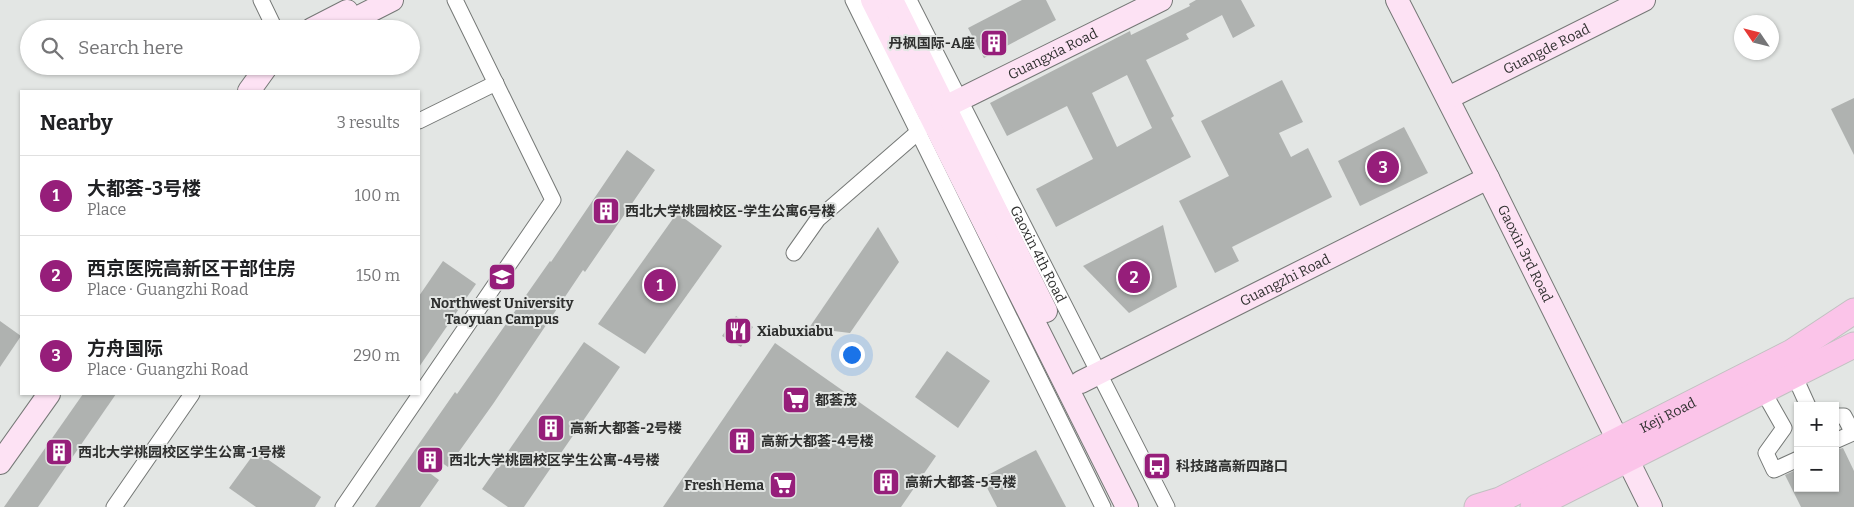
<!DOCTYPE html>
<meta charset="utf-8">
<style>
:root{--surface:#fff;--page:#f2f2f2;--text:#202124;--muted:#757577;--line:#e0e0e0;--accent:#961e7a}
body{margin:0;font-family:Bitter,"Noto Sans SC",serif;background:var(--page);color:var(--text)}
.controls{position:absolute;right:15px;bottom:15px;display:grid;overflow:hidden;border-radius:0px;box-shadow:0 1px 4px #0004}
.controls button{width:45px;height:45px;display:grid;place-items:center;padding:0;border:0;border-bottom:1px solid var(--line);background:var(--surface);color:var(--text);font:25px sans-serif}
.compass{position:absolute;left:1734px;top:15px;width:45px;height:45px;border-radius:50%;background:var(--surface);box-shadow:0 1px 4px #0004;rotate:305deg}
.you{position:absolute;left:851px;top:354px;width:18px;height:18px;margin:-12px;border:4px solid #fff;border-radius:50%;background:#1a73e8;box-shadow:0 0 0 8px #1a73e833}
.badge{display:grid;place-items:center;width:32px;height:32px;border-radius:50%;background:var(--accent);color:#fff;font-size:16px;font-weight:700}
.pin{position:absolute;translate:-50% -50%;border:2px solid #fff;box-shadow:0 1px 5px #0006}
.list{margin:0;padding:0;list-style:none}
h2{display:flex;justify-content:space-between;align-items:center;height:65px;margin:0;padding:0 20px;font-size:21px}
h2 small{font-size:16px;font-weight:400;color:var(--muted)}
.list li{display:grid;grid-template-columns:32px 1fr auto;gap:15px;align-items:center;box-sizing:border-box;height:80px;padding:0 20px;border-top:1px solid var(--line)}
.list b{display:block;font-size:19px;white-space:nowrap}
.list p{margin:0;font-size:16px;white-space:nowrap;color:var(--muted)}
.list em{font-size:16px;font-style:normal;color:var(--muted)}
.icon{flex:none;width:28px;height:28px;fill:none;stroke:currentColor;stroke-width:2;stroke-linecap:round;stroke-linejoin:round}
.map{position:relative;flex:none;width:1854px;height:507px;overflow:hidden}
.search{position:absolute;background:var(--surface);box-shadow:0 1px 4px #0004;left:20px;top:20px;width:400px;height:55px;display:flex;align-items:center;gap:12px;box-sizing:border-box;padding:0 18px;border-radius:28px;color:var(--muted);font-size:19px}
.panel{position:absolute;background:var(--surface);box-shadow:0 1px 4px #0004;left:20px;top:90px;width:400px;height:305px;border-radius:0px}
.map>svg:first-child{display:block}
</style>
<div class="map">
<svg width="1854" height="507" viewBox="0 0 1854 507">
<rect width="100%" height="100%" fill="#e3e6e4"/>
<!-- building -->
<g fill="#afb2b0" fill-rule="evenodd">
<polygon points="1022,0 1046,0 1056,20 984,58 968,28"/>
<path d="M1196,0H1241L1255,26L1233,38L1222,15L1186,34L1189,39L1146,60L1174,116L1171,118L1191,157L1056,227L1036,189L1093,159L1067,106L1007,136L990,103L1130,31L1131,35L1190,6L1189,4ZM1127,75L1152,128L1117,147L1092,93Z"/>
<polygon points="1282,80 1303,122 1279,133 1291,157 1308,148 1332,197 1232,247 1239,261 1215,273 1179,201 1229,176 1201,121"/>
<polygon points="1854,98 1854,155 1831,109"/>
<polygon points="1404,127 1428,173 1360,206 1338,161"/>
<polygon points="627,150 655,170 585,272 583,270 493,404 448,467 432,456 423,468 439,480 420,507 375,507 455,392 457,394 550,261 551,262"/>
<polygon points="677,213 722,246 645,354 598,324"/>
<polygon points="1163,225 1177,287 1129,313 1083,266"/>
<polygon points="878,227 899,262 850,333 809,328"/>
<polygon points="443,261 476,284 419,367 419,296"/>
<polygon points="736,316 753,327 741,347 722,336"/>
<polygon points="0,321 21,336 0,367"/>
<polygon points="584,342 620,367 524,507 508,507 482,489"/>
<polygon points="775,343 936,456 901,507 663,507"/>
<polygon points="947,351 990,381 958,428 915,397"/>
<polygon points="83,394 116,394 38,507 4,507"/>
<polygon points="1843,448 1854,471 1854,507 1801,507 1785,475 1798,469 1798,488 1835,488 1835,450"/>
<polygon points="1036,450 1066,507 997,507 982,478"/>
<polygon points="256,451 321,497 315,507 256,507 229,488"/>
</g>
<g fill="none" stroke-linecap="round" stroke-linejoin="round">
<!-- street casing -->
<g stroke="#757876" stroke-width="17">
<g id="street">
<polyline points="261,0 275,29"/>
<polyline points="853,0 1103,507"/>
<path id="s1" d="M909,0L1167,507"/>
<polyline points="419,121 496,83"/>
<polyline points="794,253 818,219 925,126"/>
<polyline points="1794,375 1808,406"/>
<polyline points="1763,391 1784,428 1766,453 1774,470 1798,459"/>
<polyline points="1835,416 1844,416 1853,433 1835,441"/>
<polyline points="114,507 192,394"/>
<polyline points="343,507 553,200 455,0"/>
</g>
</g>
<!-- secondary casing -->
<g stroke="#757876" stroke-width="24">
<g id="secondary">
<polyline points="872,0 1127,507"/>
<polyline points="892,0 1046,311"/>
<path id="s2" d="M1397,0L1488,178L1651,507"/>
<polyline points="312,29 347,11"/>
<polyline points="335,29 392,0"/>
<polyline points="249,91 267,66"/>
<path id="s3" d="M1448,98L1644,0"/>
<path id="s4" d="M945,107L1161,0"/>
<path id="s5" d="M1081,382L1488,178"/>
<polyline points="0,463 49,394"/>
</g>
</g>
<!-- primary casing -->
<g stroke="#c1c1c1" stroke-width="27">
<g id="primary">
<path id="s6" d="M1477,507L1500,500L1792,352L1854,311"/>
<polyline points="1533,507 1854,345"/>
</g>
</g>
<!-- street -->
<use href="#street" stroke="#fff" stroke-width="15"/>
<!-- secondary -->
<use href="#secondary" stroke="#fde2f4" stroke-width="22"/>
<!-- primary -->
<use href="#primary" stroke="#fbc4e9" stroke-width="25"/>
</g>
<!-- icons -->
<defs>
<g id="building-square" transform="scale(1.4375)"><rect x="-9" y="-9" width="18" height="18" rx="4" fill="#961e7a" stroke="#e3e6e4"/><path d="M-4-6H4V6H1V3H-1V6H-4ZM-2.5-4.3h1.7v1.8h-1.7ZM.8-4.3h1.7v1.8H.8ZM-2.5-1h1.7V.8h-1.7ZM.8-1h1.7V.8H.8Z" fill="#fff"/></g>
<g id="university-square" transform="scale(1.4375)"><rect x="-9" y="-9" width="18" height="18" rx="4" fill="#961e7a" stroke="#e3e6e4"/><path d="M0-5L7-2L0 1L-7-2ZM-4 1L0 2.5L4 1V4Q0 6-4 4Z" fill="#fff"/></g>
<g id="restaurant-square" transform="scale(1.4375)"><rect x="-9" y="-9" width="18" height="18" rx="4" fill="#961e7a" stroke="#e3e6e4"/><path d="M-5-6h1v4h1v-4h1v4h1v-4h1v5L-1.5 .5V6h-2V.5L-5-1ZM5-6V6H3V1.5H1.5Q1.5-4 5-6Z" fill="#fff"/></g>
<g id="supermarket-square" transform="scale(1.4375)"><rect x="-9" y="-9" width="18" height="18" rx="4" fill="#961e7a" stroke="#e3e6e4"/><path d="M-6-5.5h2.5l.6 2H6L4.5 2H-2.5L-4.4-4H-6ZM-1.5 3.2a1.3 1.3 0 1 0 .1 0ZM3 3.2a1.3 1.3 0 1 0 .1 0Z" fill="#fff"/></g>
<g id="bus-square" transform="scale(1.4375)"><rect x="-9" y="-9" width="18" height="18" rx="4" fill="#961e7a" stroke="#e3e6e4"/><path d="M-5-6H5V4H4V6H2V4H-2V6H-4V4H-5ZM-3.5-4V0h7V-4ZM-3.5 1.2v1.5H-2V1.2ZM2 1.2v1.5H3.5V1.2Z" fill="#fff"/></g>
</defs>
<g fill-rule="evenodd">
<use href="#building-square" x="994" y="43"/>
<use href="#building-square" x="606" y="211"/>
<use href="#university-square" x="502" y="277"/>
<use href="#restaurant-square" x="738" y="331"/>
<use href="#supermarket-square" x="796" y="400"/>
<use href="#building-square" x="551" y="428"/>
<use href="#building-square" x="742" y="441"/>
<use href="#building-square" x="59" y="452"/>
<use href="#building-square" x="430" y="460"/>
<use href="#bus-square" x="1157" y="466"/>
<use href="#building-square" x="886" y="482"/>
<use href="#supermarket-square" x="783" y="485"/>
</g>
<g text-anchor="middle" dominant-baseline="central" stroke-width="4" stroke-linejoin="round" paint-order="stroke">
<!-- poi labels -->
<g font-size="14" font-weight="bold" fill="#2f302f" stroke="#e3e6e4" text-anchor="start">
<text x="975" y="43" text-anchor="end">丹枫国际-A座</text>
<text x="625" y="211">西北大学桃园校区-学生公寓6号楼</text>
<text x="502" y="303" text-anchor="middle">Northwest University<tspan x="502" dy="16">Taoyuan Campus</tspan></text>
<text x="757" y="331">Xiabuxiabu</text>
<text x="815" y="400">都荟茂</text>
<text x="570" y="428">高新大都荟-2号楼</text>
<text x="761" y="441">高新大都荟-4号楼</text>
<text x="78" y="452">西北大学桃园校区学生公寓-1号楼</text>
<text x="449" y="460">西北大学桃园校区学生公寓-4号楼</text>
<text x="1176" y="466">科技路高新四路口</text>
<text x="905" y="482">高新大都荟-5号楼</text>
<text x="764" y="485" text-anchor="end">Fresh Hema</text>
</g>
<!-- street labels -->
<g font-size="14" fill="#2f302f" stroke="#e3e6e4">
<text stroke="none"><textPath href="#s3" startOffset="110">Guangde Road</textPath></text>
<text stroke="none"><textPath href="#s4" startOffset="120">Guangxia Road</textPath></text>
<text stroke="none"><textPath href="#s2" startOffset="284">Gaoxin 3rd Road</textPath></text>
<text stroke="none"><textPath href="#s1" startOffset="285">Gaoxin 4th Road</textPath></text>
<text stroke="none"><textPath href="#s5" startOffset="228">Guangzhi Road</textPath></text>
<text stroke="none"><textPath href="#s6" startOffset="212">Keji Road</textPath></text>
</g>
</g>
</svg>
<div class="controls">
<button>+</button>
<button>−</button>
</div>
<svg class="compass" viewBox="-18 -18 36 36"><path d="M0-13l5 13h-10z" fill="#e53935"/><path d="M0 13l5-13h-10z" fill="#757577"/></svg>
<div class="you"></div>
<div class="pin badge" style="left:660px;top:285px">1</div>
<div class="pin badge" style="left:1134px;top:277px">2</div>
<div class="pin badge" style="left:1383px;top:167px">3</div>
<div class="search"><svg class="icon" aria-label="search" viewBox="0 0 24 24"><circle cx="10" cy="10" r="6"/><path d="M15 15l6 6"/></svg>Search here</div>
<section class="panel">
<h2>Nearby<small>3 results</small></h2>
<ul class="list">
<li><span class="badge">1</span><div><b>大都荟-3号楼</b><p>Place</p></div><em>100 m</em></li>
<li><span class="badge">2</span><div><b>西京医院高新区干部住房</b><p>Place · Guangzhi Road</p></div><em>150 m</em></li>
<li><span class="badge">3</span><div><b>方舟国际</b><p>Place · Guangzhi Road</p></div><em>290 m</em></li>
</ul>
</section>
</div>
